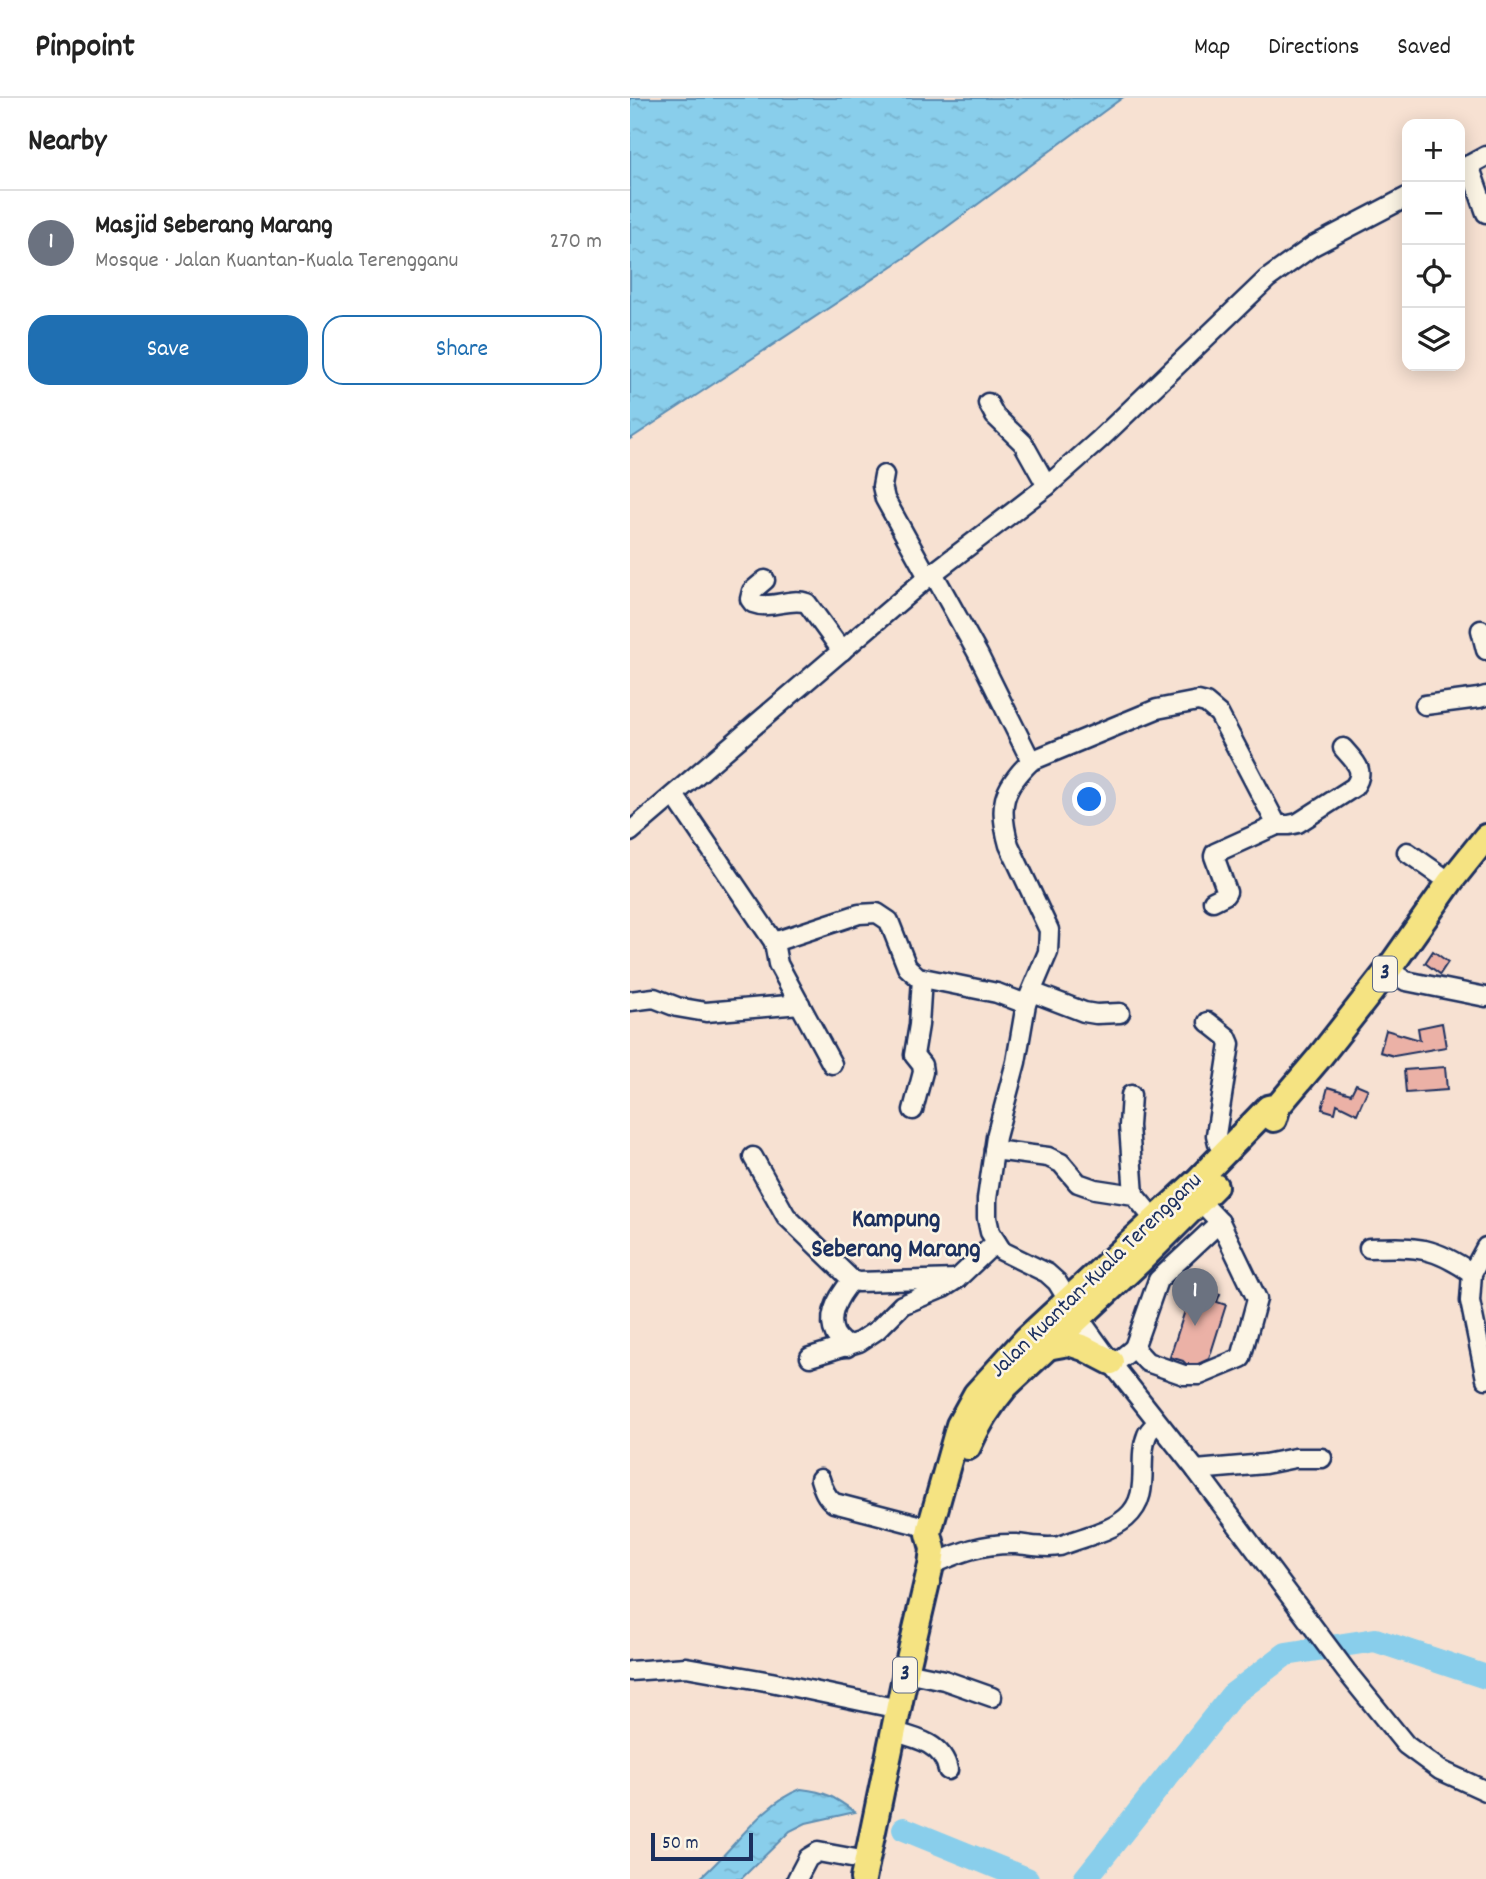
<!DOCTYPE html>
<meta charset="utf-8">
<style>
:root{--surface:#fff;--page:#f6f6f6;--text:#222;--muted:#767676;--line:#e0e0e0;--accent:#1f6fb2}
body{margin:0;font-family:Dekko,sans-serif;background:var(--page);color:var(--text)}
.controls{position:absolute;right:21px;top:21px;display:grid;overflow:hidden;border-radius:14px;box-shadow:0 4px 18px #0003}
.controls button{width:63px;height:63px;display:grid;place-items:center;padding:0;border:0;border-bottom:2px solid var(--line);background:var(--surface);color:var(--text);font:35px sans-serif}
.scale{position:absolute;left:21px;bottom:18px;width:102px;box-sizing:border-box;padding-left:7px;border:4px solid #1b2f5e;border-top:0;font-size:19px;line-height:24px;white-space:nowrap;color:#1b2f5e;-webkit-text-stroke:5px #fcf5e5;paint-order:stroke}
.you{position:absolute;left:460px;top:702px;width:24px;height:24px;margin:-18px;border:5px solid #fff;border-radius:50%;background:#1a73e8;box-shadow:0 0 0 10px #1a73e833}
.badge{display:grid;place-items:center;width:46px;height:46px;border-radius:50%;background:var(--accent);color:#fff;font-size:23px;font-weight:700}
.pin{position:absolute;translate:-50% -58px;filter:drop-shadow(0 2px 4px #0008)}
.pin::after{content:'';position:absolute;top:37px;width:24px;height:21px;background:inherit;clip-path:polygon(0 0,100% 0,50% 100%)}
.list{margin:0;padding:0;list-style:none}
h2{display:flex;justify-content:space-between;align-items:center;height:91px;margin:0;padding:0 28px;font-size:30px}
h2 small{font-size:23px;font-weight:400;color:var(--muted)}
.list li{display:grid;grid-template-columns:46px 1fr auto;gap:21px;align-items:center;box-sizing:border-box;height:105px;padding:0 28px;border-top:2px solid var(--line)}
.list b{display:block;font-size:26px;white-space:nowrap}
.list p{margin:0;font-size:23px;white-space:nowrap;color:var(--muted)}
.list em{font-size:23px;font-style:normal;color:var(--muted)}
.actions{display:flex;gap:14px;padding:21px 28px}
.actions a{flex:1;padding:16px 0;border:2px solid var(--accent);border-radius:21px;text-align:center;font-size:24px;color:var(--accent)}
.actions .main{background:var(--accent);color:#fff}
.icon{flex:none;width:38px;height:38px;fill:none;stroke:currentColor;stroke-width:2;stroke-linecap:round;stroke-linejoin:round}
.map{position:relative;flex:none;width:856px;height:1781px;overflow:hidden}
header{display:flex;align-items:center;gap:42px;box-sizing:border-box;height:98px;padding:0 35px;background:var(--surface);border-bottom:2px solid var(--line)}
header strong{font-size:33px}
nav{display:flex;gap:38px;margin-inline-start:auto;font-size:24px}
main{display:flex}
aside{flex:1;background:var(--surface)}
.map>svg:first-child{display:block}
</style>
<header>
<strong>Pinpoint</strong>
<nav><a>Map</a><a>Directions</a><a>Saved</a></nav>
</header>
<main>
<aside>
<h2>Nearby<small></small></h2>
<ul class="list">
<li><span class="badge" style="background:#6b7280">1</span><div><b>Masjid Seberang Marang</b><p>Mosque · Jalan Kuantan-Kuala Terengganu</p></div><em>270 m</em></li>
</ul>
<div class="actions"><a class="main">Save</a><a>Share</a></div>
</aside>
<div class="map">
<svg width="856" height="1781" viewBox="0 0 856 1781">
<defs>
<pattern id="water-ripples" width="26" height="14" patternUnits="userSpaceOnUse" patternTransform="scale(1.75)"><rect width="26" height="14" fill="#89ceeb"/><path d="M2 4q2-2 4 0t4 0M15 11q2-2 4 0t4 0" fill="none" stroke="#76b1cc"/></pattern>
</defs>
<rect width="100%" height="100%" fill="#f7e1d2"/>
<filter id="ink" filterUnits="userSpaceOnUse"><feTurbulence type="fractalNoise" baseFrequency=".0143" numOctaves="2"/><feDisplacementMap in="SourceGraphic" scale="14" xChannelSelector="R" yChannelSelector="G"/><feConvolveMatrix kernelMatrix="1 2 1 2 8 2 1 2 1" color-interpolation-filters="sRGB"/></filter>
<g filter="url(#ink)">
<!-- water -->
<g fill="url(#water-ripples)" stroke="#5d8eb3" stroke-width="2">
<polygon points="0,0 492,0 279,157 0,341"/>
<path d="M171,1691C197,1694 204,1699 225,1714L176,1725L160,1733L111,1781H69C103,1753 130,1706 171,1691Z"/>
</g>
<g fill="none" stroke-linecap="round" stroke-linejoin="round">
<!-- river -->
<g stroke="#89ceeb" stroke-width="24">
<polyline points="274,1731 397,1781"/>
<polyline points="455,1781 602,1597 656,1556 745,1542 856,1579"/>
</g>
</g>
<!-- building -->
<g fill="#ebb1a6" stroke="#1b2f5e" stroke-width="2">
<polygon points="803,853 818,864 810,876 795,865"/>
<polygon points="812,925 816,949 764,958 750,954 756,932 790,942 788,930"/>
<polygon points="815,969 817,992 776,995 774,972"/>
<polygon points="726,986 738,991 727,1016 707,1006 705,1015 692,1011 698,989 721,996"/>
<polygon points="570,1190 590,1196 587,1204 596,1207 579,1261 568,1266 556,1266 553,1263 540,1259 561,1194 568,1196"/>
</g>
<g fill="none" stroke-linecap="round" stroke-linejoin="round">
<!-- minor casing -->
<g stroke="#1b2f5e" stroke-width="23">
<g id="minor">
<polyline points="839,67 856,115"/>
<polyline points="830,72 856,58"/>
<polyline points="358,305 365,318 393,345 417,388"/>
<polyline points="254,377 252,388 255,401 298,479"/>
<polyline points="303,475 348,556 401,663"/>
<path d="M135,482L122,493L120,501L123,505C141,512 159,499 177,505L212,553"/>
<polyline points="851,532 856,552"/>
<polyline points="795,607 849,600 856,598"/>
<polyline points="44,697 144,844 229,816 247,815 259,823 277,869 288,879 367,895 396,906"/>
<path d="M647,727L589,616L576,605L568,603L527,611L401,663C372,691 368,708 379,747L419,832L418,854L396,906L386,964L366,1039L357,1101V1120L360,1134L372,1153L417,1175L427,1184L449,1220L483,1267L566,1372L716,1573L776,1647L810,1672L856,1693"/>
<polyline points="0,734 298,479 417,388 469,342 637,181 683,148 777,99"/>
<polyline points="777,754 820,784"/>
<path d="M583,803L595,797L597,794L584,758L585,755L647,727H659L668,725L724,689C737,672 724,663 713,650"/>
<polyline points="144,844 148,866 202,966"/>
<polyline points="758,872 776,883 856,899"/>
<polyline points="402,894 454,914 466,916 490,915"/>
<polyline points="0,903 24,900 47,909 76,914 170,906"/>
<polyline points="578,924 597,939 600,946 586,1037 588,1045 595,1053"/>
<polyline points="501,997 499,1028 504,1097"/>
<polyline points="283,1012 293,974 292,967 284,957 289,927 292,880"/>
<polyline points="364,1052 418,1059 431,1065 448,1085 465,1091 504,1097 525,1122"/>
<polyline points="123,1059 156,1118 222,1182 228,1184 327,1181"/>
<polyline points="856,1149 842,1175 840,1203 856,1281"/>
<path d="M739,1150C786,1149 801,1147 842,1175"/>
<path d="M217,1249C213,1245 208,1241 205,1236C196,1217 210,1196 222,1182"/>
<polyline points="504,1250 528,1182 590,1124"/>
<polyline points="180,1259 229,1244 247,1232 272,1207 313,1190 327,1181 366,1144"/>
<polyline points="483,1267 504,1250 517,1264 554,1277 570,1277 611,1260 627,1201 590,1124 570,1103"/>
<polyline points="566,1372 635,1366 665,1360 692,1360"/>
<path d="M190,1381C193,1391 196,1399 204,1405L300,1430"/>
<path d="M301,1467C331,1454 352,1445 386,1446C400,1447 415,1451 430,1448C451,1439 478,1435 496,1420C523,1397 506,1363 517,1337C519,1332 524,1328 527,1325"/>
<polyline points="0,1573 56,1569 141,1584 269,1611"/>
<polyline points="276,1574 314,1582 362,1599"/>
<path d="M264,1634C287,1640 313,1646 318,1672"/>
<polyline points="167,1781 178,1760 188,1754 237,1763"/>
</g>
</g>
<!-- highway casing -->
<g stroke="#1b2f5e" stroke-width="30">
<g id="highway">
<polyline points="644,1021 648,1008 688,961 758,872 820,784 856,739"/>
<polyline points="417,1249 439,1245 454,1250 481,1264"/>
<path d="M338,1349C348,1326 360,1307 376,1288L509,1164L585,1088"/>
<polyline points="233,1781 276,1574 301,1467 303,1451 299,1436 300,1430 329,1327 346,1296 396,1241 567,1083 638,1010 648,1008"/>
</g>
</g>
<!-- minor -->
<use href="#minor" stroke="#fcf5e5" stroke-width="18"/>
<!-- highway -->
<use href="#highway" stroke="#f5e382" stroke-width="24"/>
</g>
</g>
<g text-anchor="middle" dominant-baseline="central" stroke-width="5" stroke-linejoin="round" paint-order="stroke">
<!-- shield labels -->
<g fill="#fcf5e5" stroke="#5e6a86" stroke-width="2">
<rect x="743" y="858.5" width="24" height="35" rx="5"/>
<rect x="263" y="1559.5" width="24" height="35" rx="5"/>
</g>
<g font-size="21" font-weight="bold" fill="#1b2f5e">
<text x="755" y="876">3</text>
<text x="275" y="1577">3</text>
</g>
<!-- street labels -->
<g font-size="23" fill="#1b2f5e" stroke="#fcf5e5">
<text transform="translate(467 1178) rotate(-44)">Jalan Kuantan-Kuala Terengganu</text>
</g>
<!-- quarter labels -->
<g font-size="26" font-weight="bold" fill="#1b2f5e" stroke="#fcf5e5">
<text x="266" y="1122">Kampung<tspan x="266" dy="30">Seberang Marang</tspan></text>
</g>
</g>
</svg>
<div class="controls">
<button>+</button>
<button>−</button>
<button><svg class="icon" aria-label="locate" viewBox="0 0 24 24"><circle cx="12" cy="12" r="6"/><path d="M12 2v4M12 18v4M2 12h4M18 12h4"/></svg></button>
<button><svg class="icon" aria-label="layers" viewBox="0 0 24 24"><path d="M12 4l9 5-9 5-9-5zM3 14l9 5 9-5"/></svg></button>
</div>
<div class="scale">50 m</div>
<div class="you"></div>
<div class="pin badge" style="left:565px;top:1228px;background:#6b7280">1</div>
</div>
</main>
